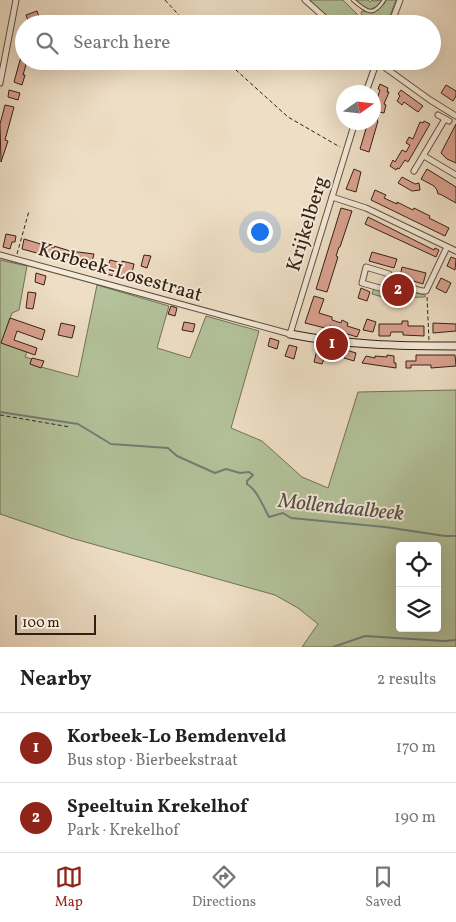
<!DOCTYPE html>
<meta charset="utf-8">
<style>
:root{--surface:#fff;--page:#f2f2f2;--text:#222;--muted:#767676;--line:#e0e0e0;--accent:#8f2418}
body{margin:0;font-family:Vollkorn,serif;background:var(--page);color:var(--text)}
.controls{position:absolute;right:15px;bottom:15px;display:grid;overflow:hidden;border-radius:5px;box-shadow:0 5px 20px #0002}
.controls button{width:45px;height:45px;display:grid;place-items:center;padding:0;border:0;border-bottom:1px solid var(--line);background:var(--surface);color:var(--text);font:25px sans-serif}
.compass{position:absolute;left:336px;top:85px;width:45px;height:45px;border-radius:50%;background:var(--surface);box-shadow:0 5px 20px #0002;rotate:76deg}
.scale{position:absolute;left:15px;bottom:12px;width:81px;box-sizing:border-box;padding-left:5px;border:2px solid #332014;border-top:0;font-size:14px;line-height:18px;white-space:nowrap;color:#332014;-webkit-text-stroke:4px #f4ead9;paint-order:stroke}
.you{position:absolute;left:259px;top:231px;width:18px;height:18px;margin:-12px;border:4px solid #fff;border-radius:50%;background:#1a73e8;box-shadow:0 0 0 8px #1a73e833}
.badge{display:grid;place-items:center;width:32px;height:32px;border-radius:50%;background:var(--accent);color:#fff;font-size:16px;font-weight:700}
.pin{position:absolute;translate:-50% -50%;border:2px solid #fff;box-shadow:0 1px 5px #0006}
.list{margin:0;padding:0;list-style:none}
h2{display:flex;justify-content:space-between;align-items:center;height:65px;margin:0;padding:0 20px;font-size:21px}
h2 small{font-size:16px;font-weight:400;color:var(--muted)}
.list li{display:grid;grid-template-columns:32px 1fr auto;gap:15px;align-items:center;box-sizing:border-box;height:70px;padding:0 20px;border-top:1px solid var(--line)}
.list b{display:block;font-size:19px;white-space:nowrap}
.list p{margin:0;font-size:16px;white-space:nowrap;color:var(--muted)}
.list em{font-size:16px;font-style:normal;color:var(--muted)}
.icon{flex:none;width:28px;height:28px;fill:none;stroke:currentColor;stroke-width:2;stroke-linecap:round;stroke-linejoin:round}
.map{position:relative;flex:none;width:456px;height:647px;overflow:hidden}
.search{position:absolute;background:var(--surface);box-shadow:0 5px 20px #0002;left:15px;right:15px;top:15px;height:55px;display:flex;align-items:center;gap:12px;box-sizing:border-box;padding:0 18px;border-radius:28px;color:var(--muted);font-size:19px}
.sheet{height:205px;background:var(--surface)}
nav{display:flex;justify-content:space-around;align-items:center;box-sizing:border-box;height:70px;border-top:1px solid var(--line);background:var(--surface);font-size:14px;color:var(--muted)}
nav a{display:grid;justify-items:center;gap:2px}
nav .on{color:var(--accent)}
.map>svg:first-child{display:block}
</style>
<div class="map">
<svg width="456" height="647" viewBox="0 0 456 647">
<rect width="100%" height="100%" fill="#eedec5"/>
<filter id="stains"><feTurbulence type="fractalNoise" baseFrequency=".004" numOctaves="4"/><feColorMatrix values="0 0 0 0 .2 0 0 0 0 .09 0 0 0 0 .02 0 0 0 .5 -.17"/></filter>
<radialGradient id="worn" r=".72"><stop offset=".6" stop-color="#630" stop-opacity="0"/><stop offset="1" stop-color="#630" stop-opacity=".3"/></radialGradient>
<!-- green -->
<g fill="#b3c29a" stroke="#737157" fill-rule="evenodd">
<polygon points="309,0 343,0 356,13 362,24 336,24"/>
<polygon points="355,0 368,0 370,2 372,0 374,1 382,0 377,6 369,10"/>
<polygon points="385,0 396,0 387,24 366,24 361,13 362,11 373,13 385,3"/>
<path d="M0,260L27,266L19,310L12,313L2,343L27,352L25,357L32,359L30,364L78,377L97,285L169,306L157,348L190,358L206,316L259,331L231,428L262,441L302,477L328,488L358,392L456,390V647H302L318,624L298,608L275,595L71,538L0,514ZM400,546H437V628H400Z"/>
<polygon points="392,287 425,295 425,297 386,298 372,294 374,288 390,293"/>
</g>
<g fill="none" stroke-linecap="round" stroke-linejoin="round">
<!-- stream -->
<g stroke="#717d78" stroke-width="2">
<path d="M0,412L78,424L111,444L168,448L177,456L215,473L226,469L240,473L249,472L253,475L247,481V484C257,490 263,506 269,517L283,513L291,518L385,527L445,536H456"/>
<polyline points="333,647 365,636 444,641 456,640"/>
</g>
</g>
<!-- building -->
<g fill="#daa18f" stroke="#332014">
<polygon points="37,11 40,20 29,23 26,15"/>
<polygon points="20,47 24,48 24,61 27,61 23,75 25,75 22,85 14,82 22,53 19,52"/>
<polygon points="380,84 388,88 387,92 389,92 384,104 386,105 384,113 380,112 377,121 378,121 369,152 360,149 368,122 374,122 374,108 380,90 378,89"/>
<polygon points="446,85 456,91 456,96 453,101 441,93"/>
<polygon points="9,90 20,93 18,100 8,97"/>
<polygon points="401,90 423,106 418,112 404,102 402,105 397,101 400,96 398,94"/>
<polygon points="5,105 14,107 5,140 8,141 1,162 0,124"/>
<polygon points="424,121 430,124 408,162 405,160 399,169 397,168 396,170 390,166 393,160 395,162 402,150 406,152 410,145 406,143 409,137 413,139 420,122 423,123"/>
<polygon points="456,124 456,163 447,159 441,153"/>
<polygon points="354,169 361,172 356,192 346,189"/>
<polygon points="427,169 456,187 456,203 440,194 438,194 437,190 434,186 421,179"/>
<polygon points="402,177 415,184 419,183 420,190 412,191 398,183"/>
<polygon points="375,190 386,195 384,198 397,204 397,202 413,210 414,208 430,216 429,218 449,228 445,236 371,200"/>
<polygon points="341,208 352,211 340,247 339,247 336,256 338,257 327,292 316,289"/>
<polygon points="368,217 434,250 435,248 439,250 436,257 365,224"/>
<polygon points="6,234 16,236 15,242 12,242 10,249 3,247"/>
<polygon points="24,239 54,248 54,246 70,251 94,254 91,266 68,261 69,258 60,256 59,259 22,249"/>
<polygon points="372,252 397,259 394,268 369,261"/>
<polygon points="144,255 151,256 147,268 141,266"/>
<polygon points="451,257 456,259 455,270 447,266"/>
<polygon points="110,260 122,263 122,261 134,264 132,273 147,277 145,285 115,274 114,276 106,274"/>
<polygon points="402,267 426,273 423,284 400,277"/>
<polygon points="36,273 46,276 44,285 35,282"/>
<polygon points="441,278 451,283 446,293 436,288"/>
<polygon points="361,288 370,292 367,301 358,298"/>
<polygon points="28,292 36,293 33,309 26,308"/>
<polygon points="314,296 324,299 319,313 332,317 332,320 341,323 342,320 348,323 347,326 360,330 357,337 341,332 342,330 330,326 329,329 305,323"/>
<polygon points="171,306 177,308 175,316 168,314"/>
<polygon points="10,318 45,330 42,340 17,331 14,340 37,348 35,355 1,343"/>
<polygon points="367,319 376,322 373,332 363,330"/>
<polygon points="402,321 408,321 408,326 424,326 424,336 403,335 403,332 391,332 390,336 379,336 379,324 402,324"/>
<polygon points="184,322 195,324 193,332 182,330"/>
<polygon points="61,323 75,326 72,338 58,335"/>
<polygon points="433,323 456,324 456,331 433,333"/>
<polygon points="270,338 279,341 277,349 268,346"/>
<polygon points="289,345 297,347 294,359 285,356"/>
<polygon points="317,350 326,353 322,364 314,362"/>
<polygon points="346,350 356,353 354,361 344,358"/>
<polygon points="387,355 394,356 394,363 396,363 396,368 362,363 366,356 375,358 375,356 387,357"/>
<polygon points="416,355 455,355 456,366 431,368 431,365 411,365 411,368 406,368 406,361 416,361"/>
<polygon points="32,358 44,361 41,368 30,364"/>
</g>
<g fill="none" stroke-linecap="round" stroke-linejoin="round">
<!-- lane casing -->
<g stroke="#625040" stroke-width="4.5">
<path id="lane" d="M353,0C366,11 373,18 384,0"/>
</g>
<!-- street casing -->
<g stroke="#625040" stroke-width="7">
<g id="street">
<polyline points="305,0 332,24"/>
<polyline points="391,24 400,0"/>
<polyline points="376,61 430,100 456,116"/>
<polyline points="0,83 16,0"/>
<polyline points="366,92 377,61"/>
<polyline points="438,115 449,121"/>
<polyline points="424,156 456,175"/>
<polyline points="414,171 445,119"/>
<polyline points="332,197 366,208 456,251"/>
<polyline points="0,255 290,334 355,122"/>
<polygon points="366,267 389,274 392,279 390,287 387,290 362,283"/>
<polyline points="392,283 422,291 426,291 447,247"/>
</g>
</g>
<!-- secondary casing -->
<g stroke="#332014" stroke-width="9">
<path id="secondary" d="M290,334C345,345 400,346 456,346"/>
</g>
<!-- path -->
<g stroke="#332014" stroke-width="1" stroke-dasharray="4 2.5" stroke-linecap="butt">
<polyline points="165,0 187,24"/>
<polyline points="226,61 288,117 340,147"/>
<polyline points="17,254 29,211"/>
<polyline points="427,297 429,340"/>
<polyline points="0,415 70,427"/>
</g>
<!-- lane -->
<use href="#lane" stroke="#f4ead9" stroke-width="2.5"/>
<!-- street -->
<use href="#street" stroke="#f4ead9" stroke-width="5"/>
<!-- secondary -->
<use href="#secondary" stroke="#f4ead9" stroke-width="7"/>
</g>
<g text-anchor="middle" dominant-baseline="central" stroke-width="4" stroke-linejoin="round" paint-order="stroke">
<!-- street labels -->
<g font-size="20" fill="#332014" stroke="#f4ead9">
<text transform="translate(308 224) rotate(-73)">Krijkelberg</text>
<text transform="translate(120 273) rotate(16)">Korbeek-Losestraat</text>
</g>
<!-- water labels -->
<g font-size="21" font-style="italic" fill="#524e46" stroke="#f4ead9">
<text transform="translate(341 508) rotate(6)">Mollendaalbeek</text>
</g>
</g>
<rect width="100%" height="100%" filter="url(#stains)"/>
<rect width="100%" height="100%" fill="url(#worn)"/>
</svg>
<div class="controls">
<button><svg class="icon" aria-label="locate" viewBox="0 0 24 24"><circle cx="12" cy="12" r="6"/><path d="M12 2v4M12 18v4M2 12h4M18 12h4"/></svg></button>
<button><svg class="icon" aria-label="layers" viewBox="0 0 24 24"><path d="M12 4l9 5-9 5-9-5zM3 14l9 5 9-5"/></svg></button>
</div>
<svg class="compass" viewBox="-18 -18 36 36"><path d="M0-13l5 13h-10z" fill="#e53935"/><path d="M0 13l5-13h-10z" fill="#767676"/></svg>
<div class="scale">100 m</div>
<div class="you"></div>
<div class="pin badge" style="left:332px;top:344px">1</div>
<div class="pin badge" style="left:398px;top:290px">2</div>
<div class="search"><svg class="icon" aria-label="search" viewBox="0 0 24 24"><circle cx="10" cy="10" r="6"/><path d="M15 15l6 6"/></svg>Search here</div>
</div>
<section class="sheet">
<h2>Nearby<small>2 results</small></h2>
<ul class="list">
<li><span class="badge">1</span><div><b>Korbeek-Lo Bemdenveld</b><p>Bus stop · Bierbeekstraat</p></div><em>170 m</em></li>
<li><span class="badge">2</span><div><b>Speeltuin Krekelhof</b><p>Park · Krekelhof</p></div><em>190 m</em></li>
</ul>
</section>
<nav>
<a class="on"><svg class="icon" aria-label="map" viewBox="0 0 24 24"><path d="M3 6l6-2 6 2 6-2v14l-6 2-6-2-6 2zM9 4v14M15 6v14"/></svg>Map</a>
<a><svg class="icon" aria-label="directions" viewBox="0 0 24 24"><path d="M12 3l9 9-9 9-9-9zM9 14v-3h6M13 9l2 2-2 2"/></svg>Directions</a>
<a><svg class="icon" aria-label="saved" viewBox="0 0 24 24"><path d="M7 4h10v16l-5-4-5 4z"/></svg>Saved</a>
</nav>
